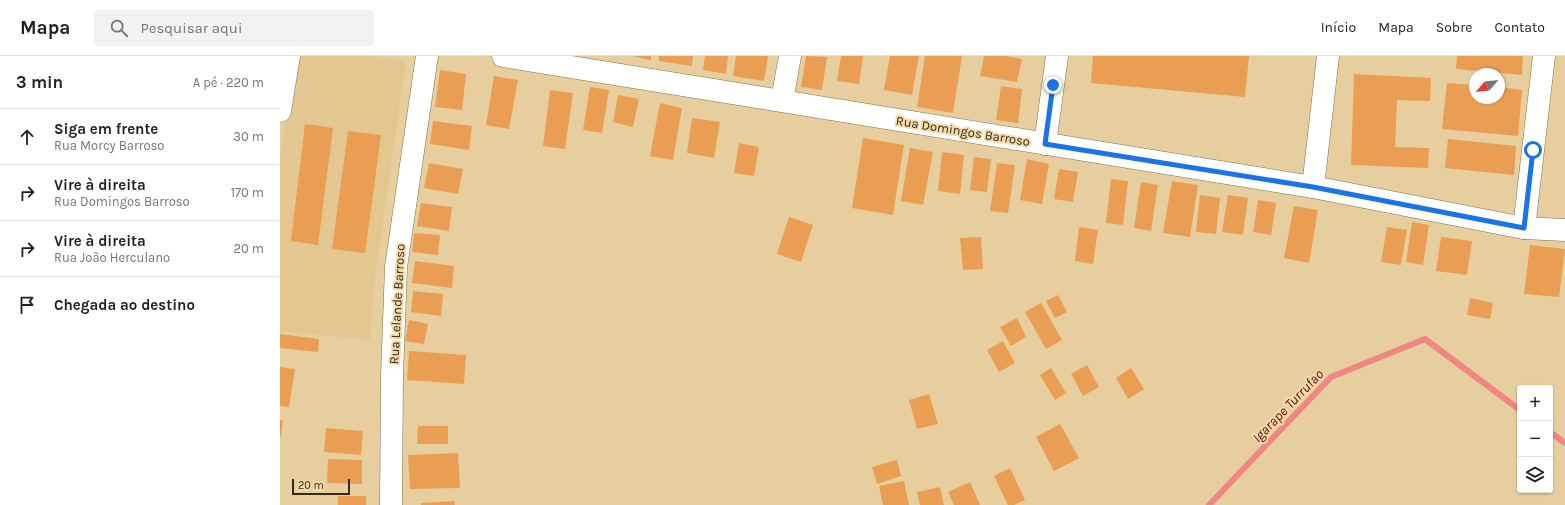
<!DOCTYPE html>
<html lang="pt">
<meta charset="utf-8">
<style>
:root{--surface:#fff;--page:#f2f2f2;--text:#202124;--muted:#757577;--line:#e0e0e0}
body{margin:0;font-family:Karla,sans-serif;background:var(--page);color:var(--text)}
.controls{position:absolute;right:12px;bottom:12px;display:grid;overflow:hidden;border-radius:4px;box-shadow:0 1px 3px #0004}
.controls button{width:36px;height:36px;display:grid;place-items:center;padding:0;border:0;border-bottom:1px solid var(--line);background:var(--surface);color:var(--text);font:20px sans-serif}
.compass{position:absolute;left:1189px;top:12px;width:36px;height:36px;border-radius:50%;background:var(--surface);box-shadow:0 1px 3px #0004;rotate:242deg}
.scale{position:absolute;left:12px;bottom:10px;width:58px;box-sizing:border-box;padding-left:4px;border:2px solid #342a18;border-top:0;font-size:11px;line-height:14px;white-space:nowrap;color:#342a18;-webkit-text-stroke:3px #f5dbac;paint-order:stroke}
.stop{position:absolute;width:12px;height:12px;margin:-9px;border:3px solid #1a73e8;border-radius:50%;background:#fff}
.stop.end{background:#1a73e8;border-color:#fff;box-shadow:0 1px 4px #0008}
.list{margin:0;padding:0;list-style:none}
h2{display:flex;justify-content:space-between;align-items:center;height:52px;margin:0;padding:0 16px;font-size:17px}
h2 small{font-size:13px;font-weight:400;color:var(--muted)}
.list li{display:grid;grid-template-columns:26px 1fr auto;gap:12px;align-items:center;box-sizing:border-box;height:56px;padding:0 16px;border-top:1px solid var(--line)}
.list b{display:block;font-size:15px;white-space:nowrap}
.list p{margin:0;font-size:13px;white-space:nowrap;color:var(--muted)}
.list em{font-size:13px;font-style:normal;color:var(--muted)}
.icon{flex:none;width:22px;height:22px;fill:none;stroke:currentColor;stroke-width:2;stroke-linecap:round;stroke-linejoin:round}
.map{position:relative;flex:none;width:1285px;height:449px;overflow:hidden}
header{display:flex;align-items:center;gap:24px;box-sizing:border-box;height:56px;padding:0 20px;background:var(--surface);border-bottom:1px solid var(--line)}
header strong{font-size:19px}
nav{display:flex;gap:22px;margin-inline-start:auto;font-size:14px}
.search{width:280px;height:36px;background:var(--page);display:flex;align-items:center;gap:10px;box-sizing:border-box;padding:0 14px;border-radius:4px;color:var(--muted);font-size:15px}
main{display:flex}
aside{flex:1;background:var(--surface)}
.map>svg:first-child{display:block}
</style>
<header>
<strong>Mapa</strong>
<div class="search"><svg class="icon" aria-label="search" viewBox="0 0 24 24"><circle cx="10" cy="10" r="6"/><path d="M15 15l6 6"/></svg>Pesquisar aqui</div>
<nav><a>Início</a><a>Mapa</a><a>Sobre</a><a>Contato</a></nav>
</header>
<main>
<aside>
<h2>3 min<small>A pé · 220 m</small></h2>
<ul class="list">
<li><svg class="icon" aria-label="ahead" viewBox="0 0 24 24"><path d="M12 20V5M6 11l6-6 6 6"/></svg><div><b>Siga em frente</b><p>Rua Morcy Barroso</p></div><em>30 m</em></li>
<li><svg class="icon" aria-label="right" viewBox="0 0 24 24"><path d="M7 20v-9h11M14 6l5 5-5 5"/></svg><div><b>Vire à direita</b><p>Rua Domingos Barroso</p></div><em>170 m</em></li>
<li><svg class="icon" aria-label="right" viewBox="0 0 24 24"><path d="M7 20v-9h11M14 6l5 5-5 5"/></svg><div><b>Vire à direita</b><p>Rua João Herculano</p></div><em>20 m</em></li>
<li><svg class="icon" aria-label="arrive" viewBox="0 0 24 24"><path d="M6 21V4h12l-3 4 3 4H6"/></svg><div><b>Chegada ao destino</b></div></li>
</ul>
</aside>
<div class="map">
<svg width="1285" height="449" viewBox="0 0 1285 449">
<rect width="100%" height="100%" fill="#e7ce9f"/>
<!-- built -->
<polygon fill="#e3c690" points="16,0 94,0 126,5 95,221 90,284 0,275 0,101"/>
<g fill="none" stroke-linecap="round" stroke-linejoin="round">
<!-- stream -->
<g stroke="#ef8682" stroke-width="6">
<polyline points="1270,376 1285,387"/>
<polyline points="929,449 1051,321 1145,283 1240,354"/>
</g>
</g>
<!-- building -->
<g fill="#ea9e53">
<polygon points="352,0 371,0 371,4"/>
<polygon points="379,0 413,0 412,10 379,5"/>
<polygon points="425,0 448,0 446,18 423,14"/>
<polygon points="456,0 488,0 484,25 453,20"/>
<polygon points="526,0 547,1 542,34 521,31"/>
<polygon points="561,0 583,0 579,28 557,25"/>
<polygon points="610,0 639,0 632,39 604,34"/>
<polygon points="645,0 682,0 673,57 637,51"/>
<polygon points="704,0 725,0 742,3 737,26 700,20"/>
<polygon points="813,0 969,0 965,41 811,27"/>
<polygon points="1177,0 1243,0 1242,19 1176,13"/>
<polygon points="160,14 186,18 182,54 155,51"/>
<polygon points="1074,18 1151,22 1150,45 1117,44 1115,91 1149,92 1148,112 1071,109"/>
<polygon points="214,20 238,24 229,73 206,69"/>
<polygon points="1167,27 1195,29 1195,42 1219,42 1219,31 1242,34 1238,80 1162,73"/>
<polygon points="721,30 742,33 738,67 716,64"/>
<polygon points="310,31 329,34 322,77 303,74"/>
<polygon points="270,34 293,37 285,93 263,90"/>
<polygon points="338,39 359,43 353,71 333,66"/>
<polygon points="380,47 402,52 393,104 370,100"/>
<polygon points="412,62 440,66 434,102 407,97"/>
<polygon points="153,65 192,70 189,94 150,88"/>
<polygon points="25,68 53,72 38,189 11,185"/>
<polygon points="68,75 101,79 85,197 52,193"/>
<polygon points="583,82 624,89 613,159 572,152"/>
<polygon points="1168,83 1236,90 1234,119 1165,112"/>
<polygon points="459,87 479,91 474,120 454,117"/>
<polygon points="630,92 653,96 643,149 621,145"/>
<polygon points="662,96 684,99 680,138 658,135"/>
<polygon points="694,101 711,103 707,136 690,134"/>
<polygon points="747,103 769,108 762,148 740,144"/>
<polygon points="149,107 183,113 178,138 144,132"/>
<polygon points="717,107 735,109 728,157 710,155"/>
<polygon points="779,113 798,116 793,146 774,143"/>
<polygon points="831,123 848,125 843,169 826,167"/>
<polygon points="892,125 918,129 910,181 883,177"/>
<polygon points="861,126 878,129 871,175 854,172"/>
<polygon points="920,139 940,142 936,178 916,176"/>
<polygon points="948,139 968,142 963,179 942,176"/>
<polygon points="978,144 996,147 991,179 973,176"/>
<polygon points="141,147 172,151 169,175 137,170"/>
<polygon points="1014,150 1038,154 1029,207 1004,202"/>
<polygon points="509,161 533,169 521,206 497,198"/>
<polygon points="1132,166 1149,169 1143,209 1126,206"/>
<polygon points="799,171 818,174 813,208 795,205"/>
<polygon points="1107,171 1127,174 1121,209 1101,206"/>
<polygon points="134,177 160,179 158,199 132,196"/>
<polygon points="701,181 703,213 683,214 680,182"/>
<polygon points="1161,181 1192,185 1187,219 1156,215"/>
<polygon points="1250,189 1285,193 1279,241 1244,238"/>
<polygon points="135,205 174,210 172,232 132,227"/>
<polygon points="133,235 163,238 161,260 131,256"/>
<polygon points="778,239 787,256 775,262 766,245"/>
<polygon points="1190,242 1213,247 1210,263 1187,259"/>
<polygon points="761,247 782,284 766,293 745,256"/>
<polygon points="737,262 746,281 731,290 720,271"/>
<polygon points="129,264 148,268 144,288 125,285"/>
<polygon points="0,278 39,283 38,296 0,292"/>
<polygon points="723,285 735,307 719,316 707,294"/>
<polygon points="129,295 186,299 184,328 127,324"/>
<polygon points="807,309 819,331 803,340 791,318"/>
<polygon points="0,311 15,313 9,351 0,350"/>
<polygon points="771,312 786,337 775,344 760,319"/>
<polygon points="851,312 864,333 848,343 836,322"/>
<polygon points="649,338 658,368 637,373 629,344"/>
<polygon points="0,364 3,365 1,380 0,380"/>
<polygon points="780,368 799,402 774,415 756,381"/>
<polygon points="138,370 168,370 168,388 137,388"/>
<polygon points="46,372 83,375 81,399 44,396"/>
<polygon points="178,397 180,432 130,433 128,399"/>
<polygon points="48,403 82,404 82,428 47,427"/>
<polygon points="617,404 621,420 597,428 592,411"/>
<polygon points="730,412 745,444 734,449 728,449 714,420"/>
<polygon points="624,425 629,449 603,449 599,430"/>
<polygon points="690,426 700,449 674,449 668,436"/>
<polygon points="660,431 664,449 640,449 637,436"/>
<rect x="58" y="440" width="28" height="9"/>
<polygon points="174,445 175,449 141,449 141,447"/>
</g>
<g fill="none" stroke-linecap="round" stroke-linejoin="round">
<!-- minor casing -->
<g stroke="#867043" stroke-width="23">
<g id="minor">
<polyline points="223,0 1033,131 1244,172 1285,174"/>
<polyline points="502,44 510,0"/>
<polyline points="0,55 9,0"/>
<polyline points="765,88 777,0"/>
<polyline points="1033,131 1048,0"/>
<polyline points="1244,172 1264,0"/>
<polyline points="111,449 112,321 116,211 147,0"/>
</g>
</g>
<!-- minor -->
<use href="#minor" stroke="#fff" stroke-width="22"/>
</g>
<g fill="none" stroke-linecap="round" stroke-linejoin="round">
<!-- route -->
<polyline stroke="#1a73e8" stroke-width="5" points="773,29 765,88 1033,131 1244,172 1253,94"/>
</g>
<g text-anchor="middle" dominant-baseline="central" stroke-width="4" stroke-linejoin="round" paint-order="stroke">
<!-- street labels -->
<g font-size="13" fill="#342a18" stroke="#f5dbac">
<text transform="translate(683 75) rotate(9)">Rua Domingos Barroso</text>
<text transform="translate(117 248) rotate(-87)">Rua Lelande Barroso</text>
</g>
<!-- water labels -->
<g font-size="14" font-style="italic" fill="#60000c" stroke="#f5dbac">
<text transform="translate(1008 350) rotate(-46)">Igarape Turrufao</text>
</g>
</g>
</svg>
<div class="controls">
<button>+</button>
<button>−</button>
<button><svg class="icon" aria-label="layers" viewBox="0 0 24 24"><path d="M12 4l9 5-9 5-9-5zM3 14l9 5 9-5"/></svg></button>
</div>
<svg class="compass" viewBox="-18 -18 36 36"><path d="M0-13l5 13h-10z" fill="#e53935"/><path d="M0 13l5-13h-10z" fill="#757577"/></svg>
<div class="scale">20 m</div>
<div class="stop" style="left:1253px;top:94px"></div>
<div class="stop end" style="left:773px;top:29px"></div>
</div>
</main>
